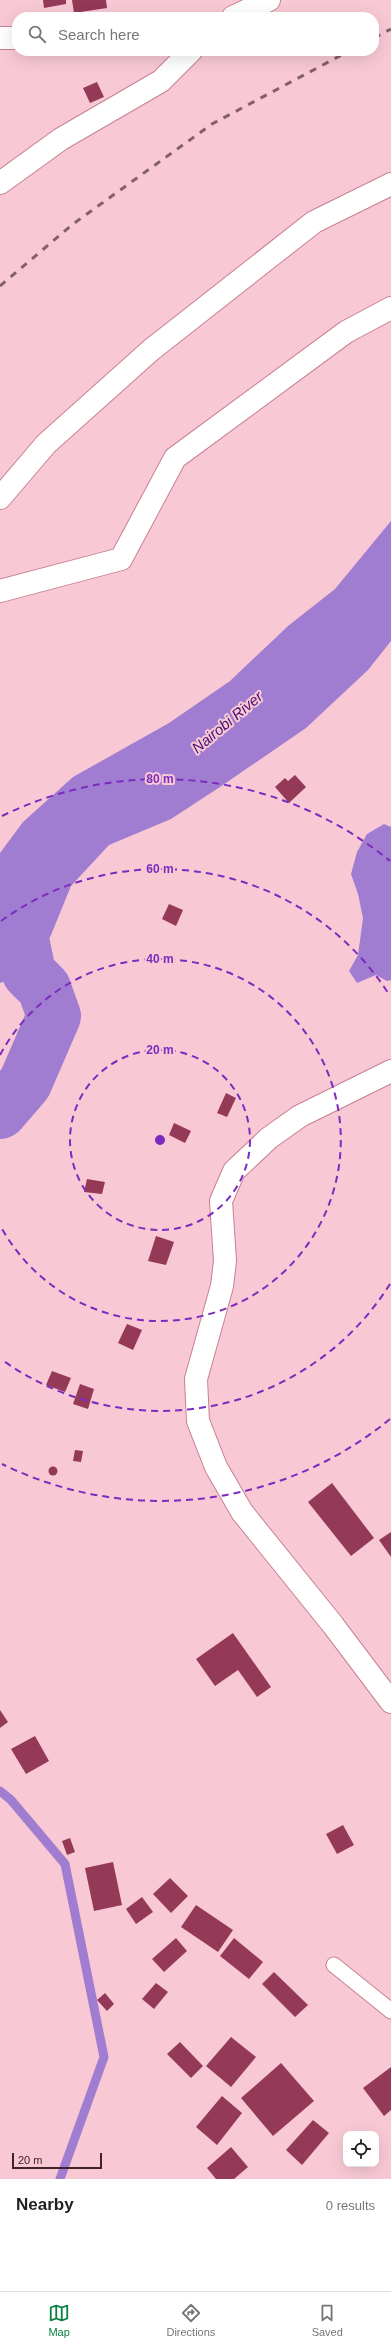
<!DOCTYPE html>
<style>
:root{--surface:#fff;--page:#f6f6f6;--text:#222;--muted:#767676;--line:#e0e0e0;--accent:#0b8043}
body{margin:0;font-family:Arial,sans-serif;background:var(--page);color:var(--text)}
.controls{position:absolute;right:12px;bottom:12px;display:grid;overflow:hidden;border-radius:8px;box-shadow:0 4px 16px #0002}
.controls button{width:36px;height:36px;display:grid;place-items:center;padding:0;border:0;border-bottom:1px solid var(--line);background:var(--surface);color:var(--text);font:20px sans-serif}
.scale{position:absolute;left:12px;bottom:10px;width:90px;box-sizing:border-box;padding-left:4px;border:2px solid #40232b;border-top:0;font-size:11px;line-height:14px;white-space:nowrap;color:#40232b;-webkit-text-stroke:3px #f8c9d4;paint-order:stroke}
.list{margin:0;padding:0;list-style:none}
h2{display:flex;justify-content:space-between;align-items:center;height:52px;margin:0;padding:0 16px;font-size:17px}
h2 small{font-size:13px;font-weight:400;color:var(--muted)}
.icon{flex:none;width:22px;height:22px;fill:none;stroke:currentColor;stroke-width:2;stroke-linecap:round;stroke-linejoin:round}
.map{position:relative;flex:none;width:391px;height:2179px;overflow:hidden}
.search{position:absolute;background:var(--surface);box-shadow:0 4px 16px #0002;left:12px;right:12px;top:12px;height:44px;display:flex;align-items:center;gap:10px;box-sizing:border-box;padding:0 14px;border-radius:16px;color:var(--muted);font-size:15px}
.sheet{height:112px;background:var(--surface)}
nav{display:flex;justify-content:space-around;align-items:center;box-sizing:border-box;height:56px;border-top:1px solid var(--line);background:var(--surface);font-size:11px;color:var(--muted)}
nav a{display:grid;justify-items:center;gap:2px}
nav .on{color:var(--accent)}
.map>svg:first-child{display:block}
</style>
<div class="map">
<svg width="391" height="2179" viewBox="0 0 391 2179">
<rect width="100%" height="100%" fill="#f8c9d4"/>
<!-- water -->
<g fill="#a07dd0">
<polygon points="391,521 391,641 368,670 306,728 220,787 171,819 109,845 71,886 51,935 29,973 0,983 0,853 23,822 73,777 169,723 230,681 288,626 335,589"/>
<polygon points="384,824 391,827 391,980 387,981 376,975 357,983 349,971 358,955 363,918 358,894 351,874 357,852 367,834"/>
</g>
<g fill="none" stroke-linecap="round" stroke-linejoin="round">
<!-- stream -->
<polyline stroke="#a07dd0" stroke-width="9" points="0,1791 11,1800 65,1864 104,2057 60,2179"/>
<!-- river -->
<polyline stroke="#a07dd0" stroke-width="54" points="0,1112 25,1083 54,1016 44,988 29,973 17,915 24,900"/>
</g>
<!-- building -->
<g fill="#943957">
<polygon points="43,0 66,0 66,4 44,8"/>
<polygon points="72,0 106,0 107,8 74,13"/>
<polygon points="97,82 104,97 90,103 83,88"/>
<polygon points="295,775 306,787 289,803 275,787 285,778 288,781"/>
<polygon points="169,904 183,910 176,926 162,919"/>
<polygon points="226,1093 236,1098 227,1117 217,1113"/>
<polygon points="174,1123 191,1131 185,1143 169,1135"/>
<polygon points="87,1179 105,1182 102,1194 84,1192"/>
<polygon points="156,1236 174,1242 166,1265 148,1261"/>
<polygon points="127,1324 142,1330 133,1350 118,1343"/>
<polygon points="52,1371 71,1378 65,1392 46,1385"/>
<polygon points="80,1384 94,1389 88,1409 73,1404"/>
<polygon points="75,1450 83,1451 81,1462 73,1461"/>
<circle cx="53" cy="1471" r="4.5"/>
<polygon points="332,1483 374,1538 351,1556 308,1502"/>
<polygon points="391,1532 391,1557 379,1540"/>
<polygon points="233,1633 271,1687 257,1697 238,1670 215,1686 196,1659"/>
<polygon points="0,1710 8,1722 0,1728"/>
<polygon points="35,1736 49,1761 26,1774 11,1749"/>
<polygon points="343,1825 354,1845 337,1854 326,1834"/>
<polygon points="70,1838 75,1852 67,1855 62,1841"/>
<polygon points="113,1862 122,1905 94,1911 85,1868"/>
<polygon points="170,1878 188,1896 171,1913 153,1894"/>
<polygon points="142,1897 153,1912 136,1924 126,1909"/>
<polygon points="196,1905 233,1930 218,1952 181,1927"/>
<polygon points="176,1938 187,1951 164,1972 152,1959"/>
<polygon points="234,1938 263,1962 249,1979 220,1956"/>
<polygon points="274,1972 308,2005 295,2017 262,1984"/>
<polygon points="156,1983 168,1992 154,2009 142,1999"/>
<polygon points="105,1993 114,2004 107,2011 97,2000"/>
<polygon points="231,2037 256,2057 231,2087 206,2066"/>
<polygon points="180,2042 203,2066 191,2078 167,2054"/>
<polygon points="281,2063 314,2101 273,2136 241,2098"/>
<polygon points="391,2067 391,2110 384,2116 363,2088"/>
<polygon points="222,2096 242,2113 217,2145 196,2127"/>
<polygon points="313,2120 329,2133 302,2165 286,2150"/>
<polygon points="231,2147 248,2167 234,2179 216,2179 207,2168"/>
</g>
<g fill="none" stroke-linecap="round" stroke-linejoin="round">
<!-- lane casing -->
<g stroke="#c78093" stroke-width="17">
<polyline id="lane" points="334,1965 391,2011"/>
</g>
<!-- street casing -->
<g stroke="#c78093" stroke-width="24">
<g id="street">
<polyline points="233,17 269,0"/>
<polyline points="0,38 17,38"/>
<polyline points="0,183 61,139 161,81 191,51"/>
<polyline points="0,498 46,444 151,350 314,222 391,184"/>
<polyline points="0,591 121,559 175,458 346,332 391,308"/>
<polyline points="391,1071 300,1116 269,1138 234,1171 221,1201 225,1261 222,1286 196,1379 198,1421 216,1467 242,1512 333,1625 391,1702"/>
</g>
</g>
<!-- lane -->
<use href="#lane" stroke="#fff" stroke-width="15"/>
<!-- street -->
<use href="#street" stroke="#fff" stroke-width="22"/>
<!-- rail -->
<g stroke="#846069" stroke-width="3" stroke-dasharray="7 7" stroke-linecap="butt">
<polyline points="374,38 391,29"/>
<polyline points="0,286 73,224 212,124 349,51"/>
</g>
</g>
<!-- distance rings -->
<g fill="none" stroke="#7b2cbf" stroke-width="2" stroke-dasharray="7 5">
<circle cx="160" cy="1140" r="90"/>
<path d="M0 1055A181 181 0 1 1 0 1225"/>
<path d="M390 1284A271 271 0 0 1 1 1359M1 921A271 271 0 0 1 390 996"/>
<path d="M390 1419A361 361 0 0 1 2 1464M2 816A361 361 0 0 1 390 861"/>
</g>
<g text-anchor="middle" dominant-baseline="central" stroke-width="4" stroke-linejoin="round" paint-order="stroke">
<!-- water labels -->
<g font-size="15" font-style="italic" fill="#460f75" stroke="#f8c9d4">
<text transform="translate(227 722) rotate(-40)">Nairobi River</text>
</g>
</g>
<circle cx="160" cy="1140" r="6" fill="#7b2cbf" stroke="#f8c9d4" stroke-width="2"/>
<g font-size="12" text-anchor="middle" font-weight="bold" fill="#7b2cbf" stroke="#f8c9d4" stroke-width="4" stroke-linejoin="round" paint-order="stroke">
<text x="160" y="783">80 m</text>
<text x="160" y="873">60 m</text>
<text x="160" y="963">40 m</text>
<text x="160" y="1054">20 m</text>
</g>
</svg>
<div class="controls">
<button><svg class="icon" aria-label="locate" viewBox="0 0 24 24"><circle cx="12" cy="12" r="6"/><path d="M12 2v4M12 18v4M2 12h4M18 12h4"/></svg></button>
</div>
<div class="scale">20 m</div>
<div class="search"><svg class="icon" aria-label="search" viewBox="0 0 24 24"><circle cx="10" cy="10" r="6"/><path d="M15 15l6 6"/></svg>Search here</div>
</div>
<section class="sheet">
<h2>Nearby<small>0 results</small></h2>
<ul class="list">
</ul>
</section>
<nav>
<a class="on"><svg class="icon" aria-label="map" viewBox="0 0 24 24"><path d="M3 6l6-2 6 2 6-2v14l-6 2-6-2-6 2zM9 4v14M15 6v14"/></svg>Map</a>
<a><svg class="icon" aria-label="directions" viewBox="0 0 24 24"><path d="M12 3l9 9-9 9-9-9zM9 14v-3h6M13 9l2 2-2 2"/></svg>Directions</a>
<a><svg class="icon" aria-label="saved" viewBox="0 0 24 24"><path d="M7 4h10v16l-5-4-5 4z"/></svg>Saved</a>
</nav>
